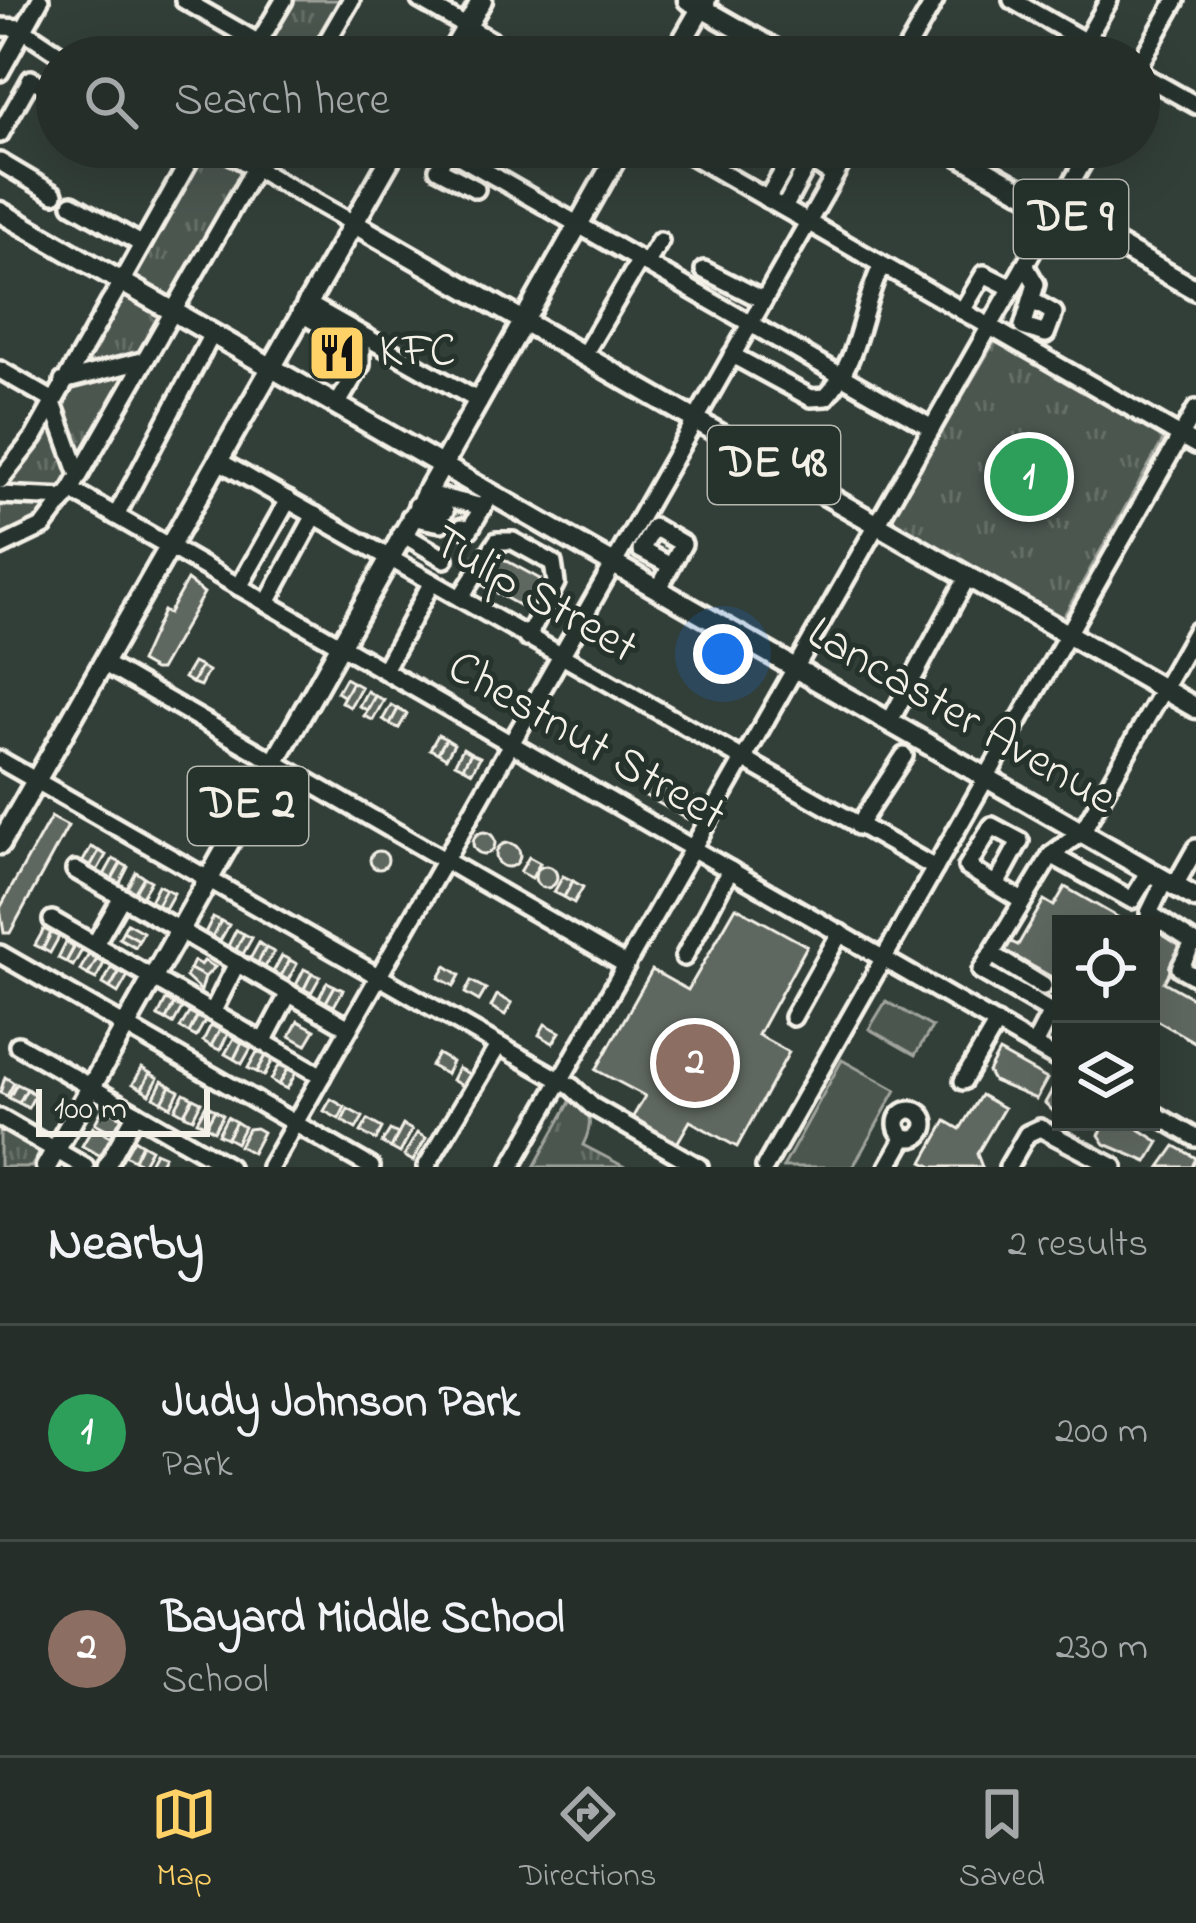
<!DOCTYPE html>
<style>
:root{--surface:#262e2a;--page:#323a36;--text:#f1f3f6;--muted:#a4a8a8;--line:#424a47;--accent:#ffd166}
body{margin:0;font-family:"Indie Flower",sans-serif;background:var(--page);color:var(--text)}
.controls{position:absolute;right:36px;bottom:36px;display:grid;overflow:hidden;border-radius:0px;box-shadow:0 12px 48px #0002}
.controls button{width:108px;height:108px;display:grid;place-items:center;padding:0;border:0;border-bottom:3px solid var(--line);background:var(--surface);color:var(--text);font:60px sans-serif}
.scale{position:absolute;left:36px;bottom:30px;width:174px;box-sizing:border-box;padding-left:12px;border:6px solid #f4f1e8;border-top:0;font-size:33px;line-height:42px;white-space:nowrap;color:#f4f1e8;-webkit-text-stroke:9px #26332d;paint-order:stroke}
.you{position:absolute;left:723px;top:654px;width:42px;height:42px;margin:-30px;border:9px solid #fff;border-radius:50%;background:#1a73e8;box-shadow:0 0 0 18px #1a73e833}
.badge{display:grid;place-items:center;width:78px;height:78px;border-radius:50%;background:var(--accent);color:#fff;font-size:39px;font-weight:700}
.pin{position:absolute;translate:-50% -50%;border:6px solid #fff;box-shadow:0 3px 12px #0006}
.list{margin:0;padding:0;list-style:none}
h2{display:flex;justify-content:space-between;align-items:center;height:156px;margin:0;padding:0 48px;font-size:51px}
h2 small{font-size:39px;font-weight:400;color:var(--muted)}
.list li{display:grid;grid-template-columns:78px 1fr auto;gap:36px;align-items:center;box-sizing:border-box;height:216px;padding:0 48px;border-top:3px solid var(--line)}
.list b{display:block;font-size:45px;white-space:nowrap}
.list p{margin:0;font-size:39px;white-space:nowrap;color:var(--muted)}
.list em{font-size:39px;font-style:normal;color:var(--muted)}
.icon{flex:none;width:66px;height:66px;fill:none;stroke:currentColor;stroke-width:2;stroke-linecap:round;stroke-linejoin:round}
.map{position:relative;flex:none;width:1196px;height:1167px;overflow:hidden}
.search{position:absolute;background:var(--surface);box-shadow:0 12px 48px #0002;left:36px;right:36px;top:36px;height:132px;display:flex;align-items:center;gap:30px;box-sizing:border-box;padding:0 42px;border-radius:66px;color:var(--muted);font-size:45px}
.sheet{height:588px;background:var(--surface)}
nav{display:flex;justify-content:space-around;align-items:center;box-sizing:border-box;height:168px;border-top:3px solid var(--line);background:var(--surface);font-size:33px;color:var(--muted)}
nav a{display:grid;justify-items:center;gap:6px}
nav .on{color:var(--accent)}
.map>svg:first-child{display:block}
</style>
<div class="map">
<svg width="1196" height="1167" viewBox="0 0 1196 1167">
<defs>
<pattern id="grass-tufts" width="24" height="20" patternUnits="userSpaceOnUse" patternTransform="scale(3)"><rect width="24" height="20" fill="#4c564f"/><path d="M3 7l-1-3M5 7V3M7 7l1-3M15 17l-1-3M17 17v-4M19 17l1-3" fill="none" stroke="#666f68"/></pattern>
</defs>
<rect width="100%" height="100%" fill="#323e38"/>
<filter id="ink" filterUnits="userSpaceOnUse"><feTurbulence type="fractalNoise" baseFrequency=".00833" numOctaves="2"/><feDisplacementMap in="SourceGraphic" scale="24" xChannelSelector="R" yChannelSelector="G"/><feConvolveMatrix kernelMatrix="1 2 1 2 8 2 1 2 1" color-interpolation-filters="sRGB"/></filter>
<g filter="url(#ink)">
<!-- grass -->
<g fill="url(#grass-tufts)" stroke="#a0a49c" stroke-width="3">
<polygon points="284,0 351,0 318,57 250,57"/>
<polygon points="197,147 267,147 53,517 0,547 0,480"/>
<polygon points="995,341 1165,437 1061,621 893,524 893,514"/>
<path d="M575,1093C591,1112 594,1123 583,1145L625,1167H534Z"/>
<polygon points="0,1129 40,1152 31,1167 0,1167"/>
</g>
<!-- pitch -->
<g fill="#4c564f" stroke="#a0a49c" stroke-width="3">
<polygon points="886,1001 932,1027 915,1055 869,1029"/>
<polygon points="842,1060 896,1090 853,1167 783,1167"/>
</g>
<!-- building -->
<g fill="#5f6861" stroke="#f4f1e8" stroke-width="3">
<polygon points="498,556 540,579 524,608 482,585"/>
<polygon points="187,580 204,593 160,670 154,670 140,662 163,611 168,614"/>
<polygon points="193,663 201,667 192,683 184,678"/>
<polygon points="201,667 208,671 200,686 192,683"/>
<polygon points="345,678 352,682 345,697 337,692"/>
<polygon points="352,682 361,687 350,707 341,702"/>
<polygon points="367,691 375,696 367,710 359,706"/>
<polygon points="375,696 384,700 373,720 364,716"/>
<polygon points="391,705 398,709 390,724 383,719"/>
<polygon points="398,709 407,714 399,728 390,724"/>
<polygon points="438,735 446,739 438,753 430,749"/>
<polygon points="446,739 454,744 446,758 438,753"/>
<polygon points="463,748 471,753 463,767 455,763"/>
<polygon points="471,753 480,757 472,772 463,767"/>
<polygon points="655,776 698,800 687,819 644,795"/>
<polygon points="51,817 68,826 10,933 4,933 0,908"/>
<circle cx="484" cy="843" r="11"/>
<circle cx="508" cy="855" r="12"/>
<polygon points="91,847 99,851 90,867 82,863"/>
<circle cx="379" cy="860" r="9"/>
<polygon points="99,851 106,855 97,871 90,867"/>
<polygon points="529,857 540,863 532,878 520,872"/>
<polygon points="113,859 121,863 112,879 104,875"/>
<polygon points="121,863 128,867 120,883 112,879"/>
<circle cx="546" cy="877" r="11"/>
<polygon points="136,872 144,877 135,892 127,888"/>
<polygon points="563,876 573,881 564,897 554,892"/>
<polygon points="144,877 151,881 142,896 135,892"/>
<polygon points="573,881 583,887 574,903 564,897"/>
<polygon points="158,885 166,889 157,905 150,901"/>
<polygon points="1065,887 1128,923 1061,924 1061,989 1054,985 1057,980 1004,950 1009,941 1018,945 1044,900 1054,906"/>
<polygon points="166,889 174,893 165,909 157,905"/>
<polygon points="736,907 807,946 758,1035 789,1052 737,1147 690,1121 675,1147 630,1122 645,1096 596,1070 652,970 688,990"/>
<polygon points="213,917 221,921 212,937 205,933"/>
<polygon points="221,921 229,925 220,941 212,937"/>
<polygon points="127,923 143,932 139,940 123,931"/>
<polygon points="1151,928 1184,947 1164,982 1196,1000 1196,1043 1151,1017"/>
<polygon points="44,929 51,933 43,949 35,945"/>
<polygon points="236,930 244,934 236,950 228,946"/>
<polygon points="123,931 139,940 135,947 119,938"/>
<polygon points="51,933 59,937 50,953 43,949"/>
<polygon points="244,934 252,938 243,954 236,950"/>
<polygon points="79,939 86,943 73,966 66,962"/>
<polygon points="66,942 74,947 66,962 58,958"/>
<polygon points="259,943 266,948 258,963 250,959"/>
<polygon points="266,948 274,952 265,967 258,963"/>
<polygon points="89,954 97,959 88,975 80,970"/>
<polygon points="282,956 290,960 281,976 273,972"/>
<polygon points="97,959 104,963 96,979 88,975"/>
<polygon points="290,960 297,964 288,980 281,976"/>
<polygon points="194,961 201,965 204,961 215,967 205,977 190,969"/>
<polygon points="446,966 460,975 454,986 439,978"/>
<polygon points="111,968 119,972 110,988 103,984"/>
<polygon points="122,968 130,972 118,993 110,988"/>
<polygon points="190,969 205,977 201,991 186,977"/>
<polygon points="304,969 312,973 304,989 296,985"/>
<polygon points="312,973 320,977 311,993 304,989"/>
<polygon points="471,981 486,989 479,1001 465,993"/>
<polygon points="327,982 335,986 326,1002 319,998"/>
<polygon points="335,986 343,990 334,1006 326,1002"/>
<polygon points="497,995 512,1003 505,1015 491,1007"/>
<polygon points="166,1000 174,1004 166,1020 158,1016"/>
<polygon points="174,1004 182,1008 173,1024 166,1020"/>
<polygon points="189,1013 197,1017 189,1033 180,1028"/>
<polygon points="197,1017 205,1021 196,1037 189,1033"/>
<polygon points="298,1021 315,1030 306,1045 290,1036"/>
<polygon points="545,1024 560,1032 553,1043 539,1035"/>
<polygon points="211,1025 220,1030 211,1046 203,1041"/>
<polygon points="220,1030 228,1034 220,1050 211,1046"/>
<polygon points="234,1038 242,1043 234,1059 225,1054"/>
<polygon points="242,1043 251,1048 242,1064 234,1059"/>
<polygon points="257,1052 266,1056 257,1072 248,1068"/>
<polygon points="999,1052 1047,1079 1036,1099 993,1081 988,1072"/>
<polygon points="438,1054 452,1062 446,1074 431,1066"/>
<polygon points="266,1056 273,1060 264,1076 257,1072"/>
<polygon points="279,1065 288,1069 279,1085 271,1080"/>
<polygon points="142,1068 150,1073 142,1089 133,1084"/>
<polygon points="458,1068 473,1076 466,1088 452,1080"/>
<polygon points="288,1069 296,1073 287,1089 279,1085"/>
<polygon points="150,1073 158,1078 150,1094 142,1089"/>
<polygon points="5,1077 14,1083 7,1096 0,1093"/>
<polygon points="162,1081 171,1086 162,1102 154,1097"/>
<polygon points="1056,1083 1061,1086 1059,1117 1045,1103"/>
<polygon points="17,1084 27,1089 19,1103 9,1098"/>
<polygon points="171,1086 179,1091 171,1107 162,1102"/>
<polygon points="27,1089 35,1095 28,1108 19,1103"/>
<polygon points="184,1093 193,1098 184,1114 175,1109"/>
<polygon points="981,1095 1004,1108 977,1154 982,1167 933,1167 923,1162 946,1121 960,1129"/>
<polygon points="193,1098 201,1102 193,1118 184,1114"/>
<polygon points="331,1099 345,1107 339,1119 324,1111"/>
<polygon points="105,1104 124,1114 114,1133 95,1123"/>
<polygon points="206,1105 215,1110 206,1126 197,1121"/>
<polygon points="348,1109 363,1117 356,1129 342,1121"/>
<polygon points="215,1110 223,1115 214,1131 206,1126"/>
<polygon points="227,1117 236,1122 227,1138 218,1134"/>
<polygon points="368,1120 382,1128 376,1140 361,1132"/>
<polygon points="236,1122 244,1127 236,1143 227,1138"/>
<polygon points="1107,1122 1128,1122 1159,1142 1147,1162 1105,1144 1099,1135"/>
<polygon points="403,1125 412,1130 400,1153 391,1148"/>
<polygon points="93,1127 112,1137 101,1156 82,1146"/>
<polygon points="256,1128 263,1132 252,1153 239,1146 248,1129"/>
<polygon points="390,1130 398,1134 391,1148 382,1143"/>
<polygon points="417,1133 426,1138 413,1161 404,1156"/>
<polygon points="134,1139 142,1144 134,1160 125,1155"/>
<polygon points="142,1144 151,1149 142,1165 134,1160"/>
<polygon points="1175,1146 1196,1158 1192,1167 1160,1167"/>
<polygon points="155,1152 164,1156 158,1167 147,1167"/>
</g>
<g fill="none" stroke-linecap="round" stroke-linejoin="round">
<!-- minor-tunnel -->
<polyline stroke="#4f5952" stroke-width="15" stroke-dasharray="15 8" stroke-linecap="butt" points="445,511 465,516"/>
<!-- minor casing -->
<g stroke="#f4f1e8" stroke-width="24">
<g id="minor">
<polyline points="184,0 259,43"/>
<polyline points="420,0 520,57"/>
<polyline points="1012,0 1112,57"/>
<polyline points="0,27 25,28"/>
<polyline points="25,31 64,57"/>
<polyline points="1085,42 1109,0"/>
<polyline points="250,57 284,0"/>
<polyline points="318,57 351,0"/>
<polyline points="707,57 712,47"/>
<polyline points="902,57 935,0"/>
<polyline points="1139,65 1176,0"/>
<polyline points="0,72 40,0"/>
<polyline points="1139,73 1196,105"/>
<polyline points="0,134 31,79 57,93"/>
<polyline points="218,147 353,223"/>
<polyline points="443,147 932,428"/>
<polyline points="677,147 1196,445"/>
<polyline points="788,147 834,176"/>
<polyline points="448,149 438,169 476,189"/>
<polyline points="0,162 54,194"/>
<polyline points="767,199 794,152"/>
<polyline points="72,204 141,244"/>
<polyline points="784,208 809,162"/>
<polyline points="646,264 660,241"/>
<polyline points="1025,265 1036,284 1023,327 1046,334 1054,313 1031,300"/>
<polyline points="704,270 763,300"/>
<polyline points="306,303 477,400"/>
<polyline points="962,311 984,274 1012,288"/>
<polyline points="300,313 361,348 361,365 338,403"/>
<path d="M732,355L811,398L826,397C861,359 860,308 882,265"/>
<polyline points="583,356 640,260"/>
<polyline points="0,370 52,400 79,475"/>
<polyline points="63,381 145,360"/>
<polyline points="219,461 935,868"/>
<polyline points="0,480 34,437 197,147"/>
<polyline points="71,490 1061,1061"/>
<polyline points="424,493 483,507"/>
<polyline points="0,495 66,498"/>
<polyline points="417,505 445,511"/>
<polyline points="116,516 212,334"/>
<polyline points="410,517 441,523"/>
<polyline points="462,527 470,529 485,503"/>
<polyline points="401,533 445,559"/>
<polyline points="0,547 44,526 71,490 267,147"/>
<polyline points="239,587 288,500"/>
<polyline points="659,588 683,544 654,527 641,550 671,566"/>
<polyline points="460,598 497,541 513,541 553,563 556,583 527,638"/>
<polyline points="267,603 315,515"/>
<polyline points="103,663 626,965"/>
<polyline points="384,670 432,582"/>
<polyline points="890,721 968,576"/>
<polyline points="0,760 572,1087 592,1106 699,1167"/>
<polyline points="858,826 904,756"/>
<polyline points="1051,855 1132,900 1150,871"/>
<polyline points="75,870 349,1028"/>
<polyline points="1165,880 1149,913 1196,944"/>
<polyline points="996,885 1020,841 992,826 967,867 1022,901"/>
<polyline points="1175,885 1196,848"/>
<polyline points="52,920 322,1076"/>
<polyline points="1193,943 1180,968 1196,977"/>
<polyline points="95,944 122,897"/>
<polyline points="0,954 371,1167"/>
<polyline points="991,954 1043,986"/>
<polyline points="684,957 730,870"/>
<polyline points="212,1013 237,963"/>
<polyline points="793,1017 840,933"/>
<polyline points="263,1042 289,993"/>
<polyline points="18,1045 229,1167"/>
<polyline points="1034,1045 1051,1012 981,971 1051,855 1082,832 1196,631"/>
<polyline points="963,1081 997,1023"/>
<circle cx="911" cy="1124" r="14"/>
<polyline points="1151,1112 1196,1138"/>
<polyline points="0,1118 85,1167"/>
<polyline points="106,1167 136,1113"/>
<polyline points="270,1167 851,147"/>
<polyline points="426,1167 498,1046"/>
<polyline points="511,1167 1092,147"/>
<polyline points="765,1167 1196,409"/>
<polyline points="888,1167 905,1137"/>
<polyline points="1008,1167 1027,1134 1040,1128 1114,1167"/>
</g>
</g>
<!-- major casing -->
<g stroke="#f4f1e8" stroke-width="27">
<g id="major">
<polyline points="688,0 788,57"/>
<polyline points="449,57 482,0"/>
<polyline points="673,57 706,0"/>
<polyline points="945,147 1196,290"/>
<polyline points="0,212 1196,898"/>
<polyline points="353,223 1196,708"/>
<polyline points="0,844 397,147"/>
<polyline points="46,1167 622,147"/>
</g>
</g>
<!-- minor -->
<use href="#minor" stroke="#26332d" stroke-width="15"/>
<!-- major -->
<use href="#major" stroke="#26332d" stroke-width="18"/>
</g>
</g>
<!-- icons -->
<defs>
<g id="restaurant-square" transform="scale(3)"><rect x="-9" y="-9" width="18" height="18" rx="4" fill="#ffd166" stroke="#26332d"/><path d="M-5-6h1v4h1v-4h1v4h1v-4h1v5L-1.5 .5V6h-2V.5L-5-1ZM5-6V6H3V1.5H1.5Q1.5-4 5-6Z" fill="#111"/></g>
</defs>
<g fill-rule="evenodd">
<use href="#restaurant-square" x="337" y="353"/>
</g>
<g text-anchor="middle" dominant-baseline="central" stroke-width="10" stroke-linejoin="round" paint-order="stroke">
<!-- shield labels -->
<g fill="#26332d" stroke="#b6b8b0" stroke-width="3">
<rect x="1014" y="180" width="114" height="78" rx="9"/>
<rect x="708" y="426" width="132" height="78" rx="9"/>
<rect x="188" y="767" width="120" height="78" rx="9"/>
</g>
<g font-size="45" font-weight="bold" fill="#f4f1e8">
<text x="1071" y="219">DE 9</text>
<text x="774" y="465">DE 48</text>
<text x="248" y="806">DE 2</text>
</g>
<!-- poi labels -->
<g font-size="48" fill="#f4f1e8" stroke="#26332d" text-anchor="start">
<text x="379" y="353">KFC</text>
</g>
<!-- street labels -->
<g font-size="48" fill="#f4f1e8" stroke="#26332d">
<text transform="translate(534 596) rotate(30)">Tulip Street</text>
<text transform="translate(961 717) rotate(30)">Lancaster Avenue</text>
<text transform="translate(586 742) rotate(30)">Chestnut Street</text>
</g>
</g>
</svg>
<div class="controls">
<button><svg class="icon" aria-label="locate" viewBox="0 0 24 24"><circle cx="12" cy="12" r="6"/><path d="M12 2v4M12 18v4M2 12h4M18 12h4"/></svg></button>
<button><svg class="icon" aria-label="layers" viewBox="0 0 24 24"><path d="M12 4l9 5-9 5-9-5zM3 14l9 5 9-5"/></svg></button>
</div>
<div class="scale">100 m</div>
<div class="you"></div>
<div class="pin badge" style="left:1029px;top:477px;background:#2e9e5b">1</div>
<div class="pin badge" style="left:695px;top:1063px;background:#8d6e63">2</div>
<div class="search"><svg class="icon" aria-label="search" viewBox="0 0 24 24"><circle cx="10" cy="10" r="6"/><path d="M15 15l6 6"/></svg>Search here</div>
</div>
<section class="sheet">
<h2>Nearby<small>2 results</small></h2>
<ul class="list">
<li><span class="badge" style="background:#2e9e5b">1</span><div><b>Judy Johnson Park</b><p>Park</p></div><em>200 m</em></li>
<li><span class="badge" style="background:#8d6e63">2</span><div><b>Bayard Middle School</b><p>School</p></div><em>230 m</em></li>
</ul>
</section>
<nav>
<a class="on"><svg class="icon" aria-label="map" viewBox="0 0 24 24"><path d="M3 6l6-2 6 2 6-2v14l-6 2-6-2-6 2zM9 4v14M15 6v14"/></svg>Map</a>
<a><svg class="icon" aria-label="directions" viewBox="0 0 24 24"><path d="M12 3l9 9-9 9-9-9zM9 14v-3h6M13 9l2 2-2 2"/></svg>Directions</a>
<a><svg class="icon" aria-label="saved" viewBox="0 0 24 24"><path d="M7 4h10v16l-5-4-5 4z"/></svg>Saved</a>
</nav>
